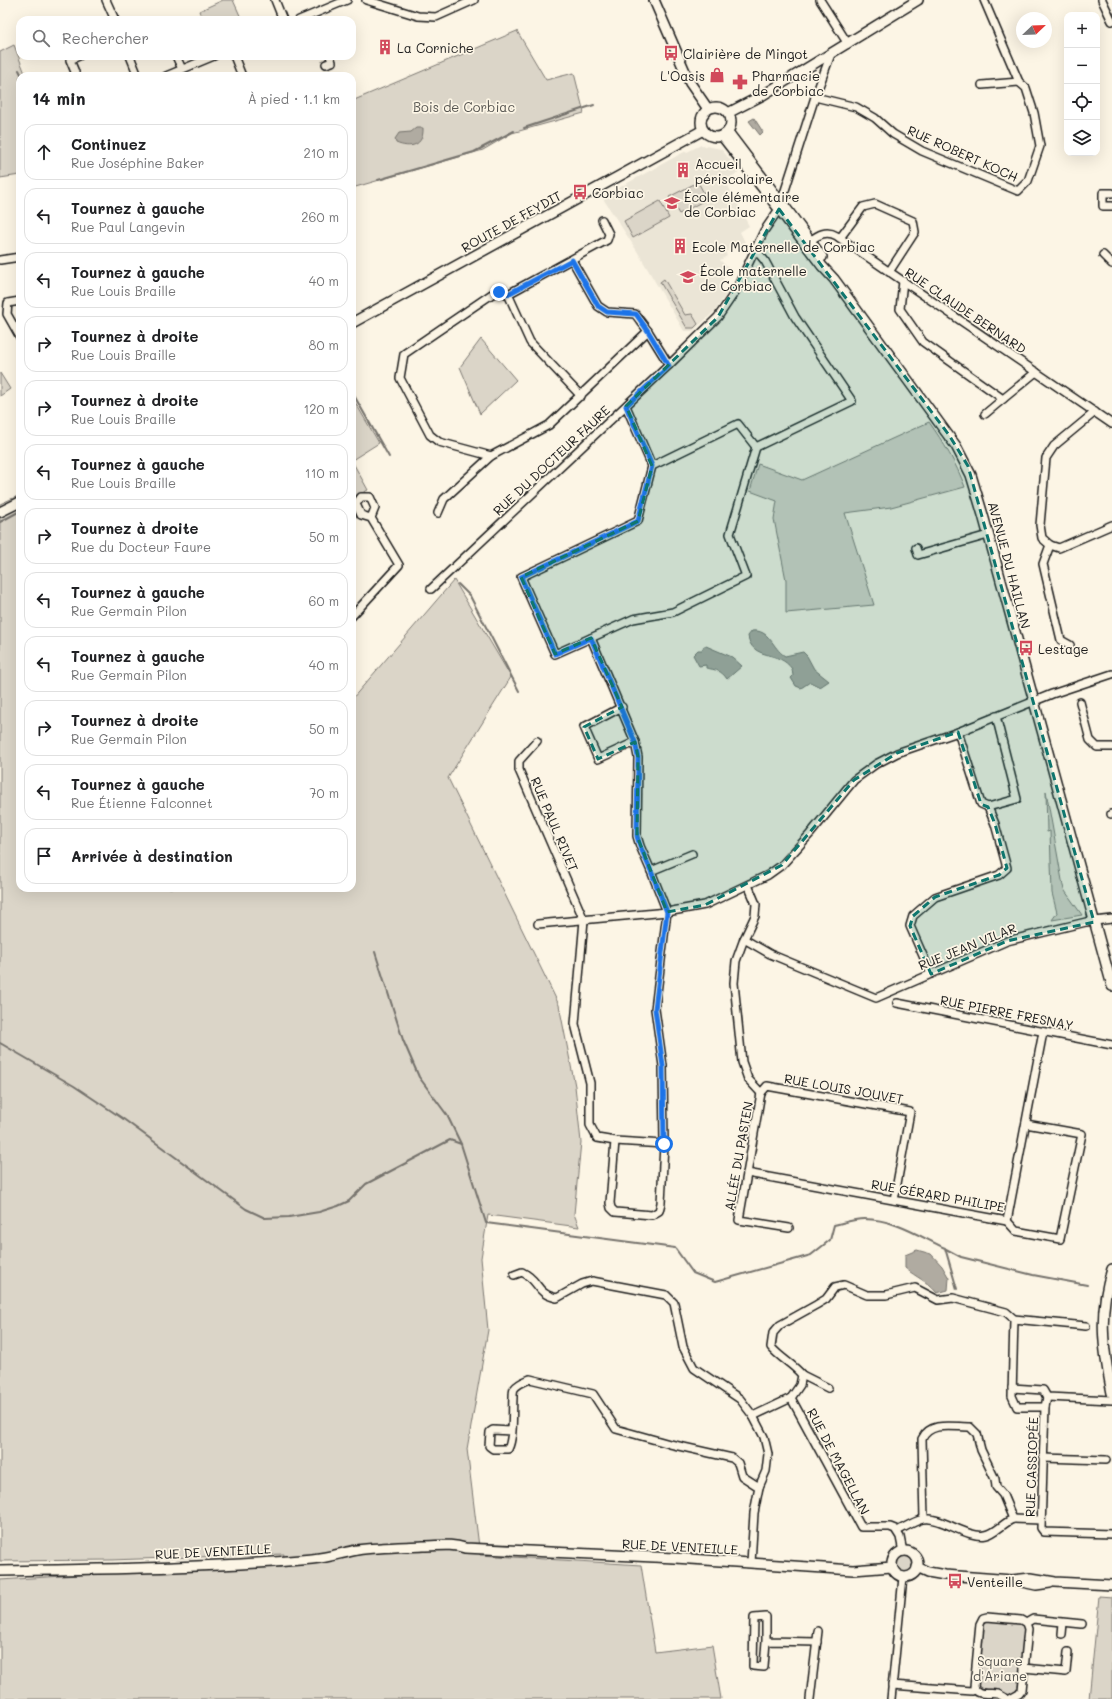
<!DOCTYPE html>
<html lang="fr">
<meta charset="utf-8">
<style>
:root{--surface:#fff;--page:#f2f2f2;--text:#202124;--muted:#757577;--line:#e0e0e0}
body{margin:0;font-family:Mali,sans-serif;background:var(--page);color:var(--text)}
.controls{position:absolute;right:12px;top:12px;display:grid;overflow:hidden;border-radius:8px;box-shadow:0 4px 16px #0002}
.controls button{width:36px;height:36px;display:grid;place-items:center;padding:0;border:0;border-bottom:1px solid var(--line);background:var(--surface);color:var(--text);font:20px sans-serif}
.compass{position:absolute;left:1016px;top:12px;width:36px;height:36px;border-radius:50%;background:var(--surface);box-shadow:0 4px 16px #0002;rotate:67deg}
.stop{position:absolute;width:12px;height:12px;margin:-9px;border:3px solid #1a73e8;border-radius:50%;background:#fff}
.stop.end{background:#1a73e8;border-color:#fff;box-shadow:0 1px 4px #0008}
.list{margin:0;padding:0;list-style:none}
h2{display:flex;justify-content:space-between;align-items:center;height:52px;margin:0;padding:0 16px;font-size:17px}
h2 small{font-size:13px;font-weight:400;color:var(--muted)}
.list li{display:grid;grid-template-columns:26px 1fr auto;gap:12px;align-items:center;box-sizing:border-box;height:56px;margin:0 8px 8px;padding:0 8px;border:1px solid var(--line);border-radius:12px}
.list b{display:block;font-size:15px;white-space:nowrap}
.list p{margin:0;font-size:13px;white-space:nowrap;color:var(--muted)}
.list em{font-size:13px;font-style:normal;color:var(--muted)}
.icon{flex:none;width:22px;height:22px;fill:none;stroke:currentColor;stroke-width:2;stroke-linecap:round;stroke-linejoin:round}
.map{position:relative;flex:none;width:1112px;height:1699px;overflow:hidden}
.search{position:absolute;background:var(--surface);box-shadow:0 4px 16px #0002;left:16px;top:16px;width:340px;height:44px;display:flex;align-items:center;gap:10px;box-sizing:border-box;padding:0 14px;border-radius:12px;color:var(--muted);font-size:15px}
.panel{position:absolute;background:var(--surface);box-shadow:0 4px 16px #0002;left:16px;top:72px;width:340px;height:820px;border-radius:12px}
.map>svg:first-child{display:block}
</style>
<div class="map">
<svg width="1112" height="1699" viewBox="0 0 1112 1699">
<rect width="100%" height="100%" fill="#fcf5e5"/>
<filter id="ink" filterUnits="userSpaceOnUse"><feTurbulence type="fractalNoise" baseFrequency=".025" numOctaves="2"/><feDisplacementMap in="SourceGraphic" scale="8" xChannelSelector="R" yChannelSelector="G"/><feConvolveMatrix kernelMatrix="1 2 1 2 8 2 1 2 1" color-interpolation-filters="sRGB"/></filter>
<g filter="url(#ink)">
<!-- built -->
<polygon fill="#ebe5d6" points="701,145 721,149 738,169 738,173 725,180 749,226 740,232 745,242 725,252 727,256 720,260 728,268 721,286 726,294 715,311 693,331 684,331 637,251 602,197 686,151 687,152"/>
<!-- green -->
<g fill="#dbd5c8" stroke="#7c7872">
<polygon points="223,0 233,0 242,20 203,20 199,11"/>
<polygon points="517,31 546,80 574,73 584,113 512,133 483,150 352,188 352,101"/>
<polygon points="14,45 26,76 20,76 20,175 0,178 0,52"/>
<polygon points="698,182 707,199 679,214 669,197"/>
<polygon points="660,201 669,218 633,238 624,221"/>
<polygon points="664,279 685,315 692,314 698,324 694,328 687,328 660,282"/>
<polygon points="481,339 516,380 480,414 460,367"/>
<polygon points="0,373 10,389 0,396"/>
<polygon points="352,397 379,443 352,460"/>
<path d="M929,422C944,443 956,463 965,487L891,507L845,513L874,605L786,613V580L774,519L777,501L750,491L758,464L802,480Z"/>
<polygon points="352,461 368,490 352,498"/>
<polygon points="20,495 20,888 352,888 352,699 454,580 511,677 448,778 559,1005 575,1086 581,1142 574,1214 579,1227 488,1215 481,1258 488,1330 467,1449 480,1555 641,1565 655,1652 712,1645 721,1699 0,1699 0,1580 110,1573 281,1567 284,1554 110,1560 0,1561 0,504"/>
<polygon points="1046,791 1063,886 1065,891 1082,915 1052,920 1057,913 1052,893 1050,831 1047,832"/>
<circle cx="905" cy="1564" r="8"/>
<polygon points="1099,1596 1112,1597 1112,1699 1089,1699"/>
<path d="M989,1620L1021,1623L1025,1630L1019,1688L1011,1695C1003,1692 983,1691 978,1686L982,1627L985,1621Z"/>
</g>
<!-- water -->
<g fill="#b0aba1" stroke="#75726c">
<polygon points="754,118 763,132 760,135 749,121"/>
<path d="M416,128H423C424,146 410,149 396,143L395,139L399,133L411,132Z"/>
<path d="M752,631C770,629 772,648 785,656L803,652L807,656L814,669L829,681L820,687L810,682L801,688L796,686L791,678L793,676L792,669C778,649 752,661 748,636Z"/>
<path d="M704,646H706L732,657L742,666L727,679C721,670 716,670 706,668V665L699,666L693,655L698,650H702Z"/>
<path d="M917,1250L931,1254L942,1266L949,1278L948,1290L937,1293C926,1280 917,1278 905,1268V1255Z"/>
</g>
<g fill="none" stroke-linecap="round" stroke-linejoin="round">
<!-- stream -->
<g stroke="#75726c" stroke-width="2">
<polyline points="19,70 22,76"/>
<polyline points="524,128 594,105"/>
<polyline points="378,180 474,152 514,131"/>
<polyline points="352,392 389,457"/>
<polyline points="0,522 20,511"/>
<polyline points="458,584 470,596 519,691"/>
<polyline points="375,952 403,1040 419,1077 447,1115 461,1144"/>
<path d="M0,1043L74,1086L122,1118L246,1209L265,1218L289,1217L319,1212L338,1206L349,1201L366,1184L450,1140L461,1144L486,1223L675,1248L693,1273L715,1282L811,1255L830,1240L834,1225C843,1223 854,1219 864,1219C894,1219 919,1236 945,1248L957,1289"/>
<polyline points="946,1249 961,1257 1033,1275 1087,1285"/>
</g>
<!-- minor casing -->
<g stroke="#1c1c1c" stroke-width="10">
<g id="minor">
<polyline points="106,0 115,20"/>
<polyline points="275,0 283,20"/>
<polyline points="366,0 418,16 436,17 474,0"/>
<polyline points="820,0 848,44"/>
<polyline points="1102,0 1112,21"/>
<polyline points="299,20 347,0"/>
<polyline points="130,56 138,76"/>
<polyline points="176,56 182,69"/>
<polyline points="234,56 242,76"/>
<polyline points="326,64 332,62 330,56"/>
<polyline points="75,72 70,60 79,56"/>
<polyline points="166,76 214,56"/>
<polyline points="982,85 1019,82"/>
<polyline points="815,97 856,107 875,118 893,134 922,151 1018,191 1028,181 1040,146 1034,113 1026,88 1019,82 984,0"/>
<polyline points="1112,193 1103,193 1103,206 1112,206"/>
<polyline points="840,238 863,207 875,204 913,221 915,232 889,272"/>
<path d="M807,243C817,236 825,229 837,236L1112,424"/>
<polyline points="1103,255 1112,264"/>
<polyline points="0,260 20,257"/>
<polyline points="572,260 598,306 607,312 635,314 648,331 669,365"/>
<polyline points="903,281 900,309 923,342 1003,399 1036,372"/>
<polyline points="508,294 530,342 581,396"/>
<polyline points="20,301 8,303 7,314 20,337"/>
<polyline points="626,406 652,466 638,521 521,577 555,654 633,619 673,612 746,576 730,534 756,447"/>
<polyline points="985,414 1003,399"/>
<polyline points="491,456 439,442 430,435 400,378 404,354 492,294 499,292 508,294 607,240 609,234 602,220"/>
<polyline points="652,466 738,424 756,447 852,401 795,317 765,261 755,249"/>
<polyline points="438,513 444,499 491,456 549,425 648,331"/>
<polyline points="1050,545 1042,538 1040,525 1046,458 1054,446 1095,412"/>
<polyline points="916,548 918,555 988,535"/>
<polyline points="431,589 669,365 718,317 735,292 764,231 779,209 815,97 831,54"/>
<polyline points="352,616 399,565 371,518 361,515 356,504 361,497 370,497 375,508 371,518"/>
<polyline points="1070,645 1061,640 1043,564 1050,545 1059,548 1112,525"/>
<polyline points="1080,702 1090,740 1097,747 1112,747"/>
<polyline points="622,707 584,727 598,759 635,742"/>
<polyline points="958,732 981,804 988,807 1017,799 996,716"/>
<polyline points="537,741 519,761 519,770 584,920 575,1024 590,1083 590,1125 597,1138 615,1141 610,1203 611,1208 615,1212 652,1215 659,1211 661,1203 664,1144 663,1066 655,1009 667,912 651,871 640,846 637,836 638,757 635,742 591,638"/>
<polyline points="1111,814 1112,814"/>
<polyline points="651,871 692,854"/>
<polyline points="748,885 756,904 755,916 744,939 770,954 876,998 1007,941 1086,922 1112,919"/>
<polyline points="538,924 667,912 705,905 768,875 782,865 810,834 854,780 876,764 897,753 958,732 1052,694 1112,674"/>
<polyline points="744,939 736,961 734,983 742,1062 748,1079 761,1093"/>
<polyline points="931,974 910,926 913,916 935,897 999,875 1007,868 995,824 988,807"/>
<polyline points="897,1003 1112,1045"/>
<polyline points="761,1093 767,1086 910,1112 894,1200"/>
<polyline points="761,1093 739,1220 789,1228"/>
<polyline points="615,1141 664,1144"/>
<polyline points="747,1173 1007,1221 1043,1032"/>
<polyline points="1007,1221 1016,1231 1060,1239 1082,1134 1026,1124"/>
<path d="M514,1275L522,1272C541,1281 534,1293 557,1298L582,1284L592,1281L666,1295L674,1303L683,1347L694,1368L740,1399L753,1416L764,1437L768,1454L766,1471L759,1487L754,1513L751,1563"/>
<polyline points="1014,1319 1012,1396 1017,1407 1045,1407 1047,1397"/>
<polyline points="802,1375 828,1388"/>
<polyline points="1012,1388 1043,1390 1047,1397 1112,1400"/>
<polyline points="1045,1407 1041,1528 1044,1532 1112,1534"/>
<polyline points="753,1416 791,1398"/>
<path d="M511,1431L493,1430L490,1432L489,1446L493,1449H508C514,1438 512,1412 513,1398C513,1396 513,1391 514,1389C517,1384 525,1381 530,1379L593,1394L616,1429L670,1444L732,1458L738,1463L742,1476L759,1487"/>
<polyline points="1043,1458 1106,1460"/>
<polyline points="1013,1519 1041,1520"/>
<path d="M897,1531C905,1527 915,1521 923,1519C941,1516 967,1539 986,1535C996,1533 1003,1523 1013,1519L1003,1495L996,1487L995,1479L981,1450L977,1434L970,1427C953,1427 930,1421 922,1439L924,1519"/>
<path d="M903,1552L900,1537L895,1529L890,1527H861L791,1398L800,1385L802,1375C793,1364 780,1358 771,1347L773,1333L780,1325L816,1305L826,1299L835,1287L844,1285L867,1295H886L915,1288L938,1300L953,1298L968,1302L1006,1312L1014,1319L1086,1326"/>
<polyline points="1026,1623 1033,1619 1082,1624"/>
<polyline points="1062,1634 1063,1623"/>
<polyline points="766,1641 764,1667 753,1666 754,1618 766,1617 766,1641 817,1642"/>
<polyline points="1024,1668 1066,1672 1068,1652"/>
<polyline points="892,1685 972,1691 975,1690"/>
<polyline points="810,1699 818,1631"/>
<polyline points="891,1699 903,1577"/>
<path d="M1007,1699C1004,1698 1001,1695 998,1694C990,1692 977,1697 974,1687L980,1624L983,1618L987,1617L1021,1620L1026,1623L1028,1629L1022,1690L1019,1694L1010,1699"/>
</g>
</g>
<!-- tertiary casing -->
<g stroke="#1c1c1c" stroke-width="12">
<g id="tertiary">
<polyline points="654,0 690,83 708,109"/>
<circle cx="716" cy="122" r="15"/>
<polyline points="728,113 763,95 918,0"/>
<polyline points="728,132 775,194"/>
<polyline points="722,136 779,209 822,266 834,279 956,446 971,475 983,515 1112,986"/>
<polyline points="783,204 822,257"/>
<polyline points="352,323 703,130"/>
<polyline points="0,512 20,502"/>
<path d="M1112,1269C1098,1313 1103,1349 1112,1393"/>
<circle cx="905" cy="1564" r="13"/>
<polyline points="917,1567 928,1572 945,1575 1012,1580 1031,1578 1055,1582 1112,1585"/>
<path d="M0,1571C104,1569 209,1568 312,1559C327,1558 342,1553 357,1550C379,1547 401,1547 423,1546C439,1546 450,1543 465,1548L675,1558L853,1570L892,1567"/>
<polyline points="1017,1581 1036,1585 1050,1583"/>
</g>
</g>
<!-- minor -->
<use href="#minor" stroke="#fcf5e5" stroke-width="7"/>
<!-- tertiary -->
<use href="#tertiary" stroke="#fcf5e5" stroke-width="9"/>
</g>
</g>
<g fill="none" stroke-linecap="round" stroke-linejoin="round" filter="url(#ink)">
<!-- route -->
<polyline stroke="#1a73e8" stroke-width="5" points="499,292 508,294 572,260 598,306 607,312 636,314 648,331 669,366 626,406 652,466 638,521 521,577 555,654 591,638 635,742 638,757 637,836 640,846 651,871 667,912 655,1009 663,1066 664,1144"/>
</g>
<!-- marked area -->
<path fill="#0f766e" fill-opacity="0.2" stroke="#0f766e" stroke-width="3" stroke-dasharray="8 5" stroke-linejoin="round" d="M779,209L949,435L968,466L1094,922L1007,941L931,974L910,926L913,916L935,897L999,875L1007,868L995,824L988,807L981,804L958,732L897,753L854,780L782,865L705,905L667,912L637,836L638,757L635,742L598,759L584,727L622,707L591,638L555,654L521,577L638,521L652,466L626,406L718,317Z"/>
<!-- icons -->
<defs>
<g id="building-bare" transform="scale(1.2)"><path d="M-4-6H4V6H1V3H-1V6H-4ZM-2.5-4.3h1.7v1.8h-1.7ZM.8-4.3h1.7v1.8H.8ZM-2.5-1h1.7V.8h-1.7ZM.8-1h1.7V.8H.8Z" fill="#d1495b" stroke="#fcf5e5" stroke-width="2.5" paint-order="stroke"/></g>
<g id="bus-bare" transform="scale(1.2)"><path d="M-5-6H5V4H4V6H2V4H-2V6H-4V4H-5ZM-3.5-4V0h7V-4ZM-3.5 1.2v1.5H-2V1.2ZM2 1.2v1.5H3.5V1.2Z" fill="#d1495b" stroke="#fcf5e5" stroke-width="2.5" paint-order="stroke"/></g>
<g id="shop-bare" transform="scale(1.2)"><path d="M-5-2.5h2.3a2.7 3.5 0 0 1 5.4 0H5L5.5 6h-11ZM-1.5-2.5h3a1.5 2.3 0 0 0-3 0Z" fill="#d1495b" stroke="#fcf5e5" stroke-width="2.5" paint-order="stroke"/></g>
<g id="pharmacy-bare" transform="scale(1.2)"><path d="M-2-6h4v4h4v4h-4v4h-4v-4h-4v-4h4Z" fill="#d1495b" stroke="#fcf5e5" stroke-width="2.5" paint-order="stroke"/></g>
<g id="school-bare" transform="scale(1.2)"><path d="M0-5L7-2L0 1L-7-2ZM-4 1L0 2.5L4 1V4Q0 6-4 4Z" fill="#d1495b" stroke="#fcf5e5" stroke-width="2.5" paint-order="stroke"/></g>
</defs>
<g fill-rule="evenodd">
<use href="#building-bare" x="385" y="47"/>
<use href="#bus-bare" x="671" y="53"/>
<use href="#shop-bare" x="717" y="75"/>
<use href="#pharmacy-bare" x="740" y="82"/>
<use href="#building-bare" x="683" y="170"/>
<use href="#bus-bare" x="580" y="192"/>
<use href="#school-bare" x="672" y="203"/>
<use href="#building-bare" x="680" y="246"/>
<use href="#school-bare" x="688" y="277"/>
<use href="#bus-bare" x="1026" y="648"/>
<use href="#bus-bare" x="955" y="1581"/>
</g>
<g text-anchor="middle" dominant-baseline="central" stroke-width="3.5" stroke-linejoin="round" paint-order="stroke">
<!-- poi labels -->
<g font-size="13" fill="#1c1c1c" stroke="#fcf5e5" text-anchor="start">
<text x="397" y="47">La Corniche</text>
<text x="683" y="53">Clairière de Mingot</text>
<text x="705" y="75" text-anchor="end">L'Oasis</text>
<text x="752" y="75">Pharmacie<tspan x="752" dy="15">de Corbiac</tspan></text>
<text x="695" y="163">Accueil<tspan x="695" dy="15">périscolaire</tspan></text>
<text x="592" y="192">Corbiac</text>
<text x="684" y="196">École élémentaire<tspan x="684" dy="15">de Corbiac</tspan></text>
<text x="692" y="246">Ecole Maternelle de Corbiac</text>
<text x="700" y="270">École maternelle<tspan x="700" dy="15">de Corbiac</tspan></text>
<text x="1038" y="648">Lestage</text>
<text x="967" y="1581">Venteille</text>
</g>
<!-- park labels -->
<g font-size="13" fill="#555450" stroke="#fcf5e5">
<text x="464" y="106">Bois de Corbiac</text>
<text x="1000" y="1660">Square<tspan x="1000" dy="15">d'Ariane</tspan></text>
</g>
<!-- street labels -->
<g font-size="13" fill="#1c1c1c" stroke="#fcf5e5">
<text transform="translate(963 153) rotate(24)">RUE ROBERT KOCH</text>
<text transform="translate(511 221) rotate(-29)">ROUTE DE FEYDIT</text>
<text transform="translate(966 310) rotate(34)">RUE CLAUDE BERNARD</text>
<text transform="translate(551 460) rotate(-43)">RUE DU DOCTEUR FAURE</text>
<text transform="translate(1010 565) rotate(75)">AVENUE DU HAILLAN</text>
<text transform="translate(555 824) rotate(67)">RUE PAUL RIVET</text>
<text transform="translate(967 946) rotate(-22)">RUE JEAN VILAR</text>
<text transform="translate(1007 1012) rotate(11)">RUE PIERRE FRESNAY</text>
<text transform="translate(844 1088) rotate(10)">RUE LOUIS JOUVET</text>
<text transform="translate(738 1156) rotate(-80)">ALLÉE DU PASTEN</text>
<text transform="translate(938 1195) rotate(10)">RUE GÉRARD PHILIPE</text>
<text transform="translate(839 1461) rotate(62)">RUE DE MAGELLAN</text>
<text transform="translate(1031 1467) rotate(-88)">RUE CASSIOPÉE</text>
<text transform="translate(680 1546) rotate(3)">RUE DE VENTEILLE</text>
<text transform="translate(213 1551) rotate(-3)">RUE DE VENTEILLE</text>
</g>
</g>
</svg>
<div class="controls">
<button>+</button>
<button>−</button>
<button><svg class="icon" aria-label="locate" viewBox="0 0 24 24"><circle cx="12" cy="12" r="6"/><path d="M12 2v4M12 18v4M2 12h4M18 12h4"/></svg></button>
<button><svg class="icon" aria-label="layers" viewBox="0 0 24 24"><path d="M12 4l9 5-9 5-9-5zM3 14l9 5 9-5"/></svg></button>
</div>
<svg class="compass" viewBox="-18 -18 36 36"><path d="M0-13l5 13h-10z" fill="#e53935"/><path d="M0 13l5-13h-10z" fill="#757577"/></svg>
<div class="stop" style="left:664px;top:1144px"></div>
<div class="stop end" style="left:499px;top:292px"></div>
<div class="search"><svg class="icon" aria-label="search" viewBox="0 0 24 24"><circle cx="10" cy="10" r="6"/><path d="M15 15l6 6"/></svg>Rechercher</div>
<section class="panel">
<h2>14 min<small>À pied · 1.1 km</small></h2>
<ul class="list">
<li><svg class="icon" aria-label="ahead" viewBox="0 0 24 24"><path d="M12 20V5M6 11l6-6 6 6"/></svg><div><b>Continuez</b><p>Rue Joséphine Baker</p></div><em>210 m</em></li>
<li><svg class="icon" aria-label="left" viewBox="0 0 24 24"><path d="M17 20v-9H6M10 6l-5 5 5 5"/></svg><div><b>Tournez à gauche</b><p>Rue Paul Langevin</p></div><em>260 m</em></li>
<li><svg class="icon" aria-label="left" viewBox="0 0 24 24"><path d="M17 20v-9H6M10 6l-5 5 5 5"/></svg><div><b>Tournez à gauche</b><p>Rue Louis Braille</p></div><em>40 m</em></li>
<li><svg class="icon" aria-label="right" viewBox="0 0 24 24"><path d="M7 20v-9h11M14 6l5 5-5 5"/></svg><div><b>Tournez à droite</b><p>Rue Louis Braille</p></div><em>80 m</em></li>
<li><svg class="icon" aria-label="right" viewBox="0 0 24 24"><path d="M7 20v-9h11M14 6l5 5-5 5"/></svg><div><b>Tournez à droite</b><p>Rue Louis Braille</p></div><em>120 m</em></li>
<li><svg class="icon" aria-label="left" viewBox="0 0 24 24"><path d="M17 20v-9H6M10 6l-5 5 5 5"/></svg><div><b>Tournez à gauche</b><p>Rue Louis Braille</p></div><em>110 m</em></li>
<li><svg class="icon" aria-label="right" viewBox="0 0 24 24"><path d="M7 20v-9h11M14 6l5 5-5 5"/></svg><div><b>Tournez à droite</b><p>Rue du Docteur Faure</p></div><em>50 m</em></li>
<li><svg class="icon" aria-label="left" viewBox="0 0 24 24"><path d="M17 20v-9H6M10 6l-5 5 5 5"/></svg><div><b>Tournez à gauche</b><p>Rue Germain Pilon</p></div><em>60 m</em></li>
<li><svg class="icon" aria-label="left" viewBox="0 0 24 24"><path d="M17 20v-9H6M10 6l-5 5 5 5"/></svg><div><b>Tournez à gauche</b><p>Rue Germain Pilon</p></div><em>40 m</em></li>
<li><svg class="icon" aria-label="right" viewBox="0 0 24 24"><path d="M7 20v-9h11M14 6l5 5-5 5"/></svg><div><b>Tournez à droite</b><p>Rue Germain Pilon</p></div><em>50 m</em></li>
<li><svg class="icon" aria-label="left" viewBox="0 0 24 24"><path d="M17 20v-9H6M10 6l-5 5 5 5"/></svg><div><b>Tournez à gauche</b><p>Rue Étienne Falconnet</p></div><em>70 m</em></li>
<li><svg class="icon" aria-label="arrive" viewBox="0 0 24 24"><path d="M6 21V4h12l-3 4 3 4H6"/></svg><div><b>Arrivée à destination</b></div></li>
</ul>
</section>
</div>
